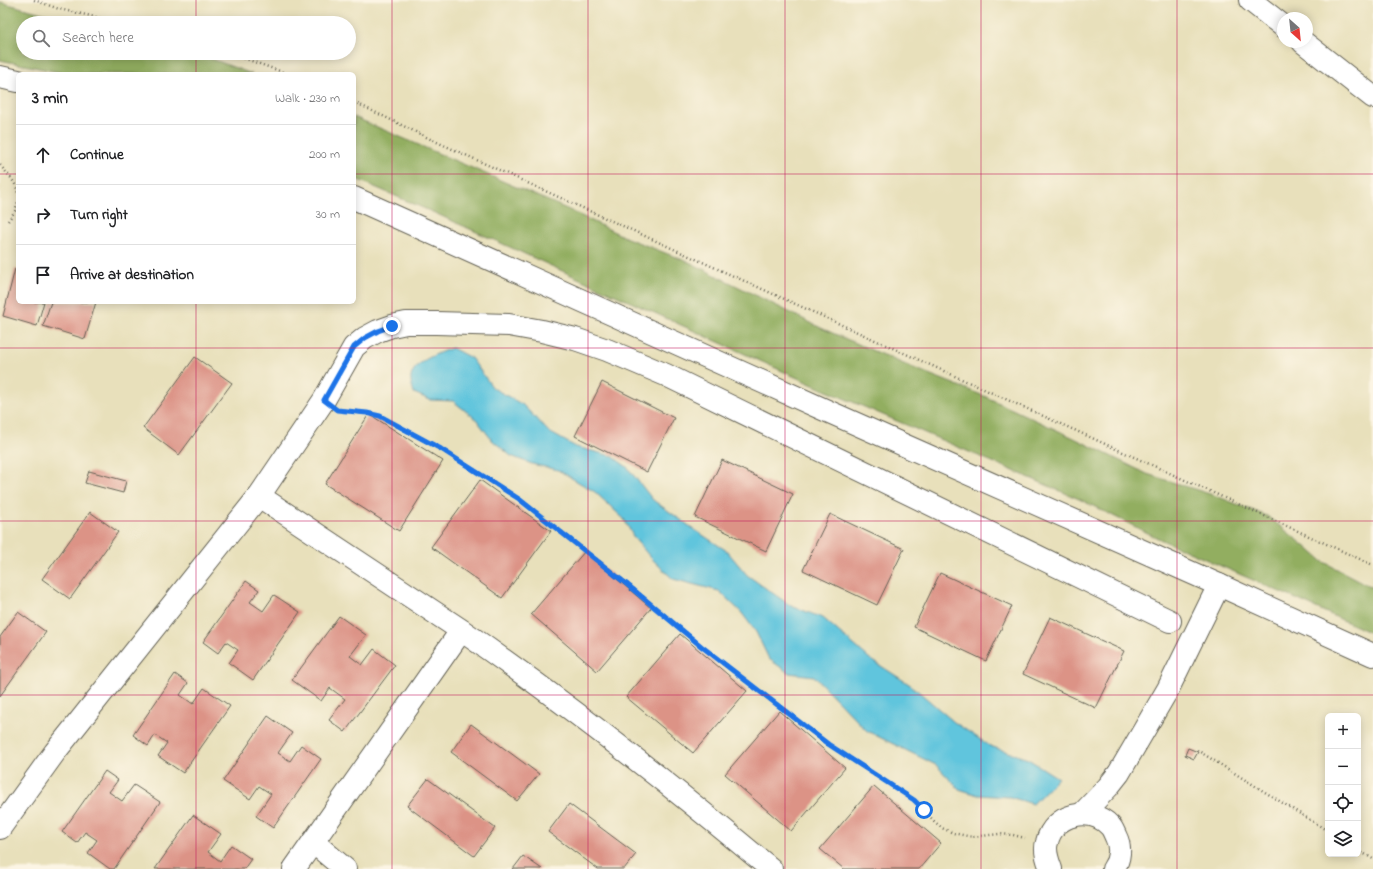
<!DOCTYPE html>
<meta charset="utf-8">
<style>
:root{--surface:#fff;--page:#f6f6f6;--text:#202124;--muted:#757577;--line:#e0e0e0}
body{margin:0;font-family:"Indie Flower",sans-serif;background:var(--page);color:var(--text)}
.controls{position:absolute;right:12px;bottom:12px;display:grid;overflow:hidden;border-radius:6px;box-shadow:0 2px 10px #0003}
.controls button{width:36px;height:36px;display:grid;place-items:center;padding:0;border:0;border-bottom:1px solid var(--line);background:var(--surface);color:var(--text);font:20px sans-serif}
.compass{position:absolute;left:1277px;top:12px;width:36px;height:36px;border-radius:50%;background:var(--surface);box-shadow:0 2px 10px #0003;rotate:153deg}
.stop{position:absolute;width:12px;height:12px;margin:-9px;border:3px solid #1a73e8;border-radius:50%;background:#fff}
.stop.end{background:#1a73e8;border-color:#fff;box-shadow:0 1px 4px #0008}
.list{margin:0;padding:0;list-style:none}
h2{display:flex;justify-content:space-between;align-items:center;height:52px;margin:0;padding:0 16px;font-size:17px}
h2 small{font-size:13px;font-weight:400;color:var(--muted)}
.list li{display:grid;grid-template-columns:26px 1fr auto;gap:12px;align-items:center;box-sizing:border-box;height:60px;padding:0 16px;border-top:1px solid var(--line)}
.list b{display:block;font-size:15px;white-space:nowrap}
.list em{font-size:13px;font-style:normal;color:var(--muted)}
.icon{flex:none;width:22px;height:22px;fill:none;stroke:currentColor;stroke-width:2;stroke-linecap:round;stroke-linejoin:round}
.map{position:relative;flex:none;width:1373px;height:869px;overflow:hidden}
.search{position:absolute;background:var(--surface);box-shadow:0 2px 10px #0003;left:16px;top:16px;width:340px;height:44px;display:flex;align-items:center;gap:10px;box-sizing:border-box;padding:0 14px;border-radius:22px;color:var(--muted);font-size:15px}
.panel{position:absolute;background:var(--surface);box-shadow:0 2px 10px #0003;left:16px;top:72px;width:340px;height:232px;border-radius:6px}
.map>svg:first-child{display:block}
</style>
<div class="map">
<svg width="1373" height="869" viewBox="0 0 1373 869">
<rect width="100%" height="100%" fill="#fcf5e5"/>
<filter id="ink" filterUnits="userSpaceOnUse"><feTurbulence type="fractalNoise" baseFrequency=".025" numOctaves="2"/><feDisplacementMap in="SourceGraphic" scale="8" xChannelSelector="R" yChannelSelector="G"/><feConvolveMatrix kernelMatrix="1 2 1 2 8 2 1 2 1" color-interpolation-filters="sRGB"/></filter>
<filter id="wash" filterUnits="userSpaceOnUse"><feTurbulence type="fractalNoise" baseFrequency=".012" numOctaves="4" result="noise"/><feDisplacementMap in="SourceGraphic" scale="16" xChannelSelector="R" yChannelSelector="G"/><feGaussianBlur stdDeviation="0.9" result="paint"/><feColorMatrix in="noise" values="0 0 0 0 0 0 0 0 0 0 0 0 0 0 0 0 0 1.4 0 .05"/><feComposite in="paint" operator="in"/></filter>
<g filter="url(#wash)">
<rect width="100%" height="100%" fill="#e8e0bb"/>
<!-- forest -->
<g fill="#92ae60" stroke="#57653e">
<polygon points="0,2 80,23 23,23 23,53 196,53 252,74 68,74 0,60"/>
<polygon points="354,117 567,209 627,238 691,263 821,328 906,365 984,396 1074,438 1147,474 1216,496 1267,516 1304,545 1322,561 1373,588 1373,634 1303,602 1164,541 1079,499 813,385 437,214 354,178"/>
</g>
<!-- water -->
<path fill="#60c5dd" stroke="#3e707c" d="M452,348L471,358L493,388L523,405L549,432L576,447L612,456L627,467L653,500L695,530L727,551L747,575L791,606L823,618L870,659L912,686L954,722L990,746L1028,759L1058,778L1033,804L1010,797L978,795L959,789L936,765L867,731L814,676L789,673L769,659L756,632L741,612L719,591L673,579L651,558L634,538L624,519L595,492L558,470L532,464L511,456L492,440L476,419L453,401L430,400L414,393C413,388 410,382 411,377C414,361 439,353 452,348Z"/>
<g id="blocks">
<!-- building -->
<g fill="#dc9386">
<polygon points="15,269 18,270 18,302 44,302 37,326 3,316"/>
<polygon points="51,302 96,302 85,339 43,326"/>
<polygon points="195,357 232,383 179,455 143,428"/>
<polygon points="602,382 674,418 647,472 575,436"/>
<polygon points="369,414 443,461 399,531 325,484"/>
<polygon points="722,460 793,494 766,551 695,517"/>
<polygon points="89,471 126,481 123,493 85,483"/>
<polygon points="480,480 551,531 502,598 431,547"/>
<polygon points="90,512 118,532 70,599 42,579"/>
<polygon points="830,514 904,549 877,605 803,570"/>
<polygon points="585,551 651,608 597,671 531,614"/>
<polygon points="940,573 1012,606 986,661 914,627"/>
<polygon points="246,581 259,590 250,602 263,611 274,595 300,612 253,680 229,663 238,650 226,642 218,653 203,642"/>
<polygon points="18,612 46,632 0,696 0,637"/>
<polygon points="339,616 366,635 350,656 362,665 374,649 395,665 345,732 329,720 345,699 330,688 321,701 292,680"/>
<polygon points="1050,617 1124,651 1096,708 1023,674"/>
<polygon points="680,634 747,691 693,753 626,697"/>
<polygon points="175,674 188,683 180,695 193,704 204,688 230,706 183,773 158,756 167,743 155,735 148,746 133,735"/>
<polygon points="779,711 845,768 791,831 725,774"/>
<polygon points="268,716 292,733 278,753 290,761 301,745 321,759 273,828 256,816 271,794 259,786 250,799 223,781"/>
<polygon points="471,724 539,774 517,801 451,752"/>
<polygon points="1188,748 1198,752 1194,759 1185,755"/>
<polygon points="105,771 118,780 109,792 122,801 134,785 160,802 114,869 110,869 88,853 97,840 85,832 77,843 62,832"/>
<polygon points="428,779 495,828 474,856 407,806"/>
<polygon points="874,786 941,843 919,869 844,869 820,849"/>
<polygon points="569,804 636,854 624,869 598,869 548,832"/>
<polygon points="193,815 221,834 208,852 220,861 231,845 251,859 244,869 155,869"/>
<polygon points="523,856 542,869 513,869"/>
</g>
</g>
</g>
<g filter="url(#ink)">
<use href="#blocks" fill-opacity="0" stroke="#636154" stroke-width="1"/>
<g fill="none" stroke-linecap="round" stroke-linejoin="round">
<!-- minor casing -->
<g stroke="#636154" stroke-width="24">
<g id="minor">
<polyline points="1250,0 1283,26"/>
<polyline points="1303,42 1373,97"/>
<polyline points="0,77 18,81"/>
<polyline points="354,198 816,406 1219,585 1373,655"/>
<path d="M259,496C326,541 394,585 461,630C568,704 671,785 771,869"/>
<polyline points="1082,814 1108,787 1119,773 1168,689 1219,585"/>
<polyline points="0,828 55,752 259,496 324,400 354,347 365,338 378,331 392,326 406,323 436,323 509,325 542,331 575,339 607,350 666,375 1170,621"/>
<polyline points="313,842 345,869"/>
<polyline points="294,869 461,631"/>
<path d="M1051,869C1048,861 1044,851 1047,842C1054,814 1090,805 1110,826C1113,829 1114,833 1116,837C1121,847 1120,860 1113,869"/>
</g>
</g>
<!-- path -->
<g stroke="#636154" stroke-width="2.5" stroke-dasharray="1 3" stroke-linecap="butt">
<polyline points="34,0 59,9 123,23"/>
<polyline points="229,53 288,74"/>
<polyline points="354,102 428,138 1373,565"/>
<path d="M0,165C8,175 17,182 18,195"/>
<polyline points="8,221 15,211 18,202"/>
<polyline points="344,411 367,413 380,416 441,449 519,499 624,581 701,646 828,744 914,800 934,821 942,828 953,833 972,837 999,834 1013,835 1025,838"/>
<polyline points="1197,750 1328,831"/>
<polyline points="1358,850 1373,859"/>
</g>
<!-- minor -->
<use href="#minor" stroke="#fff" stroke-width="22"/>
</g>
</g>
<g fill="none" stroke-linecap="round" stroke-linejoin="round" filter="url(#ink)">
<!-- route -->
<polyline stroke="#1a73e8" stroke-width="5" points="392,326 378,331 365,338 354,347 324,400 337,410 367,413 380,416 441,449 519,499 624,582 701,646 828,744 914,800 924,810"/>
</g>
<!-- grid -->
<path fill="none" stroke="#c2185b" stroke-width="1" stroke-opacity="0.55" d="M196,0V23M392,0V869M588,0V869M785,0V869M981,0V869M1177,0V869M196,53V74M0,174H18M354,174H1373M196,302V869M0,348H1373M0,521H1373M0,695H1373"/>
</svg>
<div class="controls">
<button>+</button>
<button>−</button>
<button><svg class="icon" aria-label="locate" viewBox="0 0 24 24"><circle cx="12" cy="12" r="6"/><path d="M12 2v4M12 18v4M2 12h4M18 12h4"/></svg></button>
<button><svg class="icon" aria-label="layers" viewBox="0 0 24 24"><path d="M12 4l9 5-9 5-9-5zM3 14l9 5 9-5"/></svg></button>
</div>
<svg class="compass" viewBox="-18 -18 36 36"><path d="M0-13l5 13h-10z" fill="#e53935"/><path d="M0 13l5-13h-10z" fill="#757577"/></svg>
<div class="stop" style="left:924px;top:810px"></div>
<div class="stop end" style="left:392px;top:326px"></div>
<div class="search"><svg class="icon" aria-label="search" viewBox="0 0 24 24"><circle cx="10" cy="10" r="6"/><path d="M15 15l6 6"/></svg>Search here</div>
<section class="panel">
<h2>3 min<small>Walk · 230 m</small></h2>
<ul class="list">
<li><svg class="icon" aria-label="ahead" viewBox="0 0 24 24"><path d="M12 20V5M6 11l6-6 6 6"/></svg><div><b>Continue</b></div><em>200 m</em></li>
<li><svg class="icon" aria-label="right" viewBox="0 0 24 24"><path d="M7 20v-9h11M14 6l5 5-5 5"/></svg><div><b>Turn right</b></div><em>30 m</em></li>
<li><svg class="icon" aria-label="arrive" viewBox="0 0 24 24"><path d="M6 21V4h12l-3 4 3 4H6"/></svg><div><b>Arrive at destination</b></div></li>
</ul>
</section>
</div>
